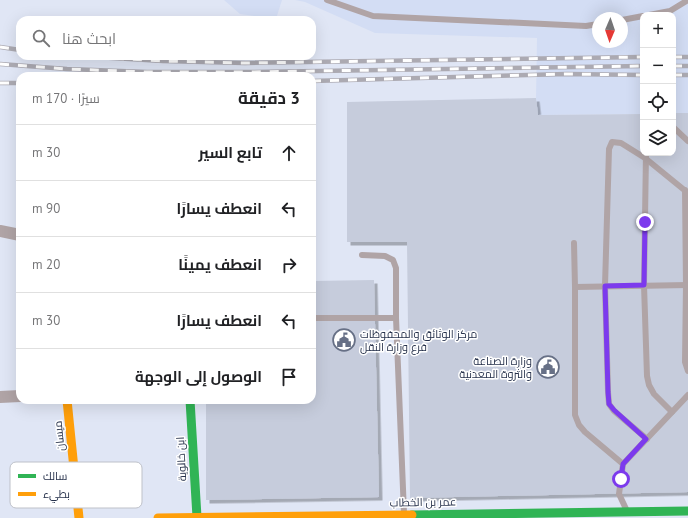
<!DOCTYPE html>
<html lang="ar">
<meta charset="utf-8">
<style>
:root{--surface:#fff;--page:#f2f2f2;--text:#202124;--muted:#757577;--line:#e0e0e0}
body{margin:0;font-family:"PT Sans",Cairo,sans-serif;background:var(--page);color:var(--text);direction:rtl}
.controls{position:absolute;right:12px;top:12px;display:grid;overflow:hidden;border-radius:8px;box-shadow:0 4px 16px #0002}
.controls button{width:36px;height:36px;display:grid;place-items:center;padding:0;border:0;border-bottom:1px solid var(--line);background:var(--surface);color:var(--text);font:20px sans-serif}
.compass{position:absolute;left:592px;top:12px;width:36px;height:36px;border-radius:50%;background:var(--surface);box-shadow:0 4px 16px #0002;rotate:182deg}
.stop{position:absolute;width:12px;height:12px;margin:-9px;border:3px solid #7c3aed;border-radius:50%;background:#fff}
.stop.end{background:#7c3aed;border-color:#fff;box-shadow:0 1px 4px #0008}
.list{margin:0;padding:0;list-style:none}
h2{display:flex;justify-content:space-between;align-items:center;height:52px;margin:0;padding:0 16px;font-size:17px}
h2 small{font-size:13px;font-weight:400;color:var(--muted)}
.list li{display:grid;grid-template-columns:26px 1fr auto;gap:12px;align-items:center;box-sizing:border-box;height:56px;padding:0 16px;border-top:1px solid var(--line)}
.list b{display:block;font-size:15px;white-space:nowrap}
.list em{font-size:13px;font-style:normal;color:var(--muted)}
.icon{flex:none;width:22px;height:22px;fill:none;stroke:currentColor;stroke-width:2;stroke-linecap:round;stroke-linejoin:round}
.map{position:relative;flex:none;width:688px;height:518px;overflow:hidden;direction:ltr}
.search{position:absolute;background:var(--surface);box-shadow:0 4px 16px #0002;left:16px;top:16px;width:300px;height:44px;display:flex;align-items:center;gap:10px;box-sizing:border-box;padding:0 14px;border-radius:12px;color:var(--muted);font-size:15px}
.panel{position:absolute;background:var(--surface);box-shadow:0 4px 16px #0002;left:16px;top:72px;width:300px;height:332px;border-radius:12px;direction:rtl}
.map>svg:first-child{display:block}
</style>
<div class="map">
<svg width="688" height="518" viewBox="0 0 688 518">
<defs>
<filter id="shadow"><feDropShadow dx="3.5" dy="3.5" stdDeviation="0" flood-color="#0004"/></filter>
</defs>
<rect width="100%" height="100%" fill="#e0e6f5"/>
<!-- built -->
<g fill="#d3ddf4" fill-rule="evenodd">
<polygon points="224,0 282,0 276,19 240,14"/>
<path d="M295,0H688V113H673V15H643V114L538,115L536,98L537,38L375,33L305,2ZM598,18H622V42H598Z"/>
</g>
<!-- building -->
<g fill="#c6ccdc" filter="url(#shadow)">
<polygon points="536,98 538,115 643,114 643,153 673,153 673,113 688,113 688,492 410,498 407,242 347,242 347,102"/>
<polygon points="374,280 379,497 206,500 206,400 312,400 312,281"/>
</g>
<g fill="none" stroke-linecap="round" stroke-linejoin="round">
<!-- lane -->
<g stroke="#b0a4a6" stroke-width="6">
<polyline points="327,0 373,16 586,26 598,24"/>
<polyline points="649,15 670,11 688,0"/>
<polyline points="622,20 643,16"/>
<polyline points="673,127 688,141"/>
<polyline points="646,153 644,285 647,376 649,385 654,394 672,412"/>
<polyline points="685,190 686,285 685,362 688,371"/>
<polyline points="574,243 575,287 575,415 579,425 585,432 623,464 619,494 627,511"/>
<polyline points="362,255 385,256 393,260 396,268 396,318 404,513"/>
<polyline points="575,287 688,285"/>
<polyline points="312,318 396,318"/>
<polyline points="647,439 614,411 609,404 608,392 605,286 609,149 612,142 621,143 645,158 688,193"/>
<polyline points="623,464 688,395"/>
</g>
<!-- street -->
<g stroke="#b0a4a6" stroke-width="12">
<polyline points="0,231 20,235"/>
<polyline points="0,397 20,396"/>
</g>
<!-- fast -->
<g stroke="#30b455" stroke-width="9">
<polyline points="190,400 197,517"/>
<polyline points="412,515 688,511"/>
</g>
<!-- slow -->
<g stroke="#ff9f0a" stroke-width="9">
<polyline points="67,400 79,518"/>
<polyline points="158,518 412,515"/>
</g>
<!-- rail casing -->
<g stroke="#acaab2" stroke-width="4.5">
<g id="rail">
<polyline points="0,47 20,50"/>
<polyline points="79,56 163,61 245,63 643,57"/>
<polyline points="673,57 688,57"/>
<polyline points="0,64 67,69 147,72 249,72 643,66"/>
<polyline points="673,66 688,66"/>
<polyline points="673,75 688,75"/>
<polyline points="312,81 567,74 643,75"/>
<polyline points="0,83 20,83"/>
</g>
</g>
<!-- rail -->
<use href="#rail" stroke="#fff" stroke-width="3" stroke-dasharray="9" stroke-linecap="butt"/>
</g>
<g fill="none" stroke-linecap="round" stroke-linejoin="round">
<!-- route -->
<polyline stroke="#7c3aed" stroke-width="5" points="621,479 623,464 646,439 614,410 609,404 608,392 605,286 644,285 645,222"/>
</g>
<!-- icons -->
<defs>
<g id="civic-ring" transform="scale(1.15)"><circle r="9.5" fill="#fff" stroke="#677086" stroke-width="1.5"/><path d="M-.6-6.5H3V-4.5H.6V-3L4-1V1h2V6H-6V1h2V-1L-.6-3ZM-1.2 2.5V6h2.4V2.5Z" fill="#677086"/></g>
</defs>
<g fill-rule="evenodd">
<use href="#civic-ring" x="344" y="340"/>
<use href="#civic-ring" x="548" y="367"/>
</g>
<g text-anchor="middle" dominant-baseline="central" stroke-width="3" stroke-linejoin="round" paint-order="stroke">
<!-- poi labels -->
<g font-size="11" fill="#26314b" stroke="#fff" text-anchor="start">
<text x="360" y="334">مركز الوثائق والمحفوظات<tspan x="360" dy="13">فرع وزارة النقل</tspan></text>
<text x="532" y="361" text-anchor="end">وزارة الصناعة<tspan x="532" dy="13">والثروة المعدنية</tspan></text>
</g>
<!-- street labels -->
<g font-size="11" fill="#26314b" stroke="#fff">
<text transform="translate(59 436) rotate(-96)">ميسان</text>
<text transform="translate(181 459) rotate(-93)">ابن خالوية</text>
<text transform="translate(423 502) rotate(-1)">عمر بن الخطاب</text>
</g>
</g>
<!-- legend -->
<rect x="10" y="462" width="132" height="46" rx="6" fill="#fff" stroke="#bec1c9" stroke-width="1"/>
<rect x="18" y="474" width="18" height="4" fill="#30b455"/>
<rect x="18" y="492" width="18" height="4" fill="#ff9f0a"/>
<g font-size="11" fill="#26314b">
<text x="43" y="480">سالك</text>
<text x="43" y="498">بطيء</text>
</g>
</svg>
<div class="controls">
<button>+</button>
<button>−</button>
<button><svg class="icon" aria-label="locate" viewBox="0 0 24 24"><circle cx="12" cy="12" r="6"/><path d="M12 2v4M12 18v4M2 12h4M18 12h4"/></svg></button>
<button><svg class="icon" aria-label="layers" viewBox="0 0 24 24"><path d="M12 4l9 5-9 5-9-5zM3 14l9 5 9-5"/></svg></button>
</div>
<svg class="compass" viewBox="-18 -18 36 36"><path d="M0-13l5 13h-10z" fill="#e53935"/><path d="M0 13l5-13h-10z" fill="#757577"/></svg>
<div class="stop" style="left:621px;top:479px"></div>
<div class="stop end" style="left:645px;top:222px"></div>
<div class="search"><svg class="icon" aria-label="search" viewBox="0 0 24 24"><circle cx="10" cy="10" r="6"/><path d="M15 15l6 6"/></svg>ابحث هنا</div>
<section class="panel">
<h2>3 دقيقة<small>سيرًا · 170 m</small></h2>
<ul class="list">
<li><svg class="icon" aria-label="ahead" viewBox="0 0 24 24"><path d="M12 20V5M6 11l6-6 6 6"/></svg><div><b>تابع السير</b></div><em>30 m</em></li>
<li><svg class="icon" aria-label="left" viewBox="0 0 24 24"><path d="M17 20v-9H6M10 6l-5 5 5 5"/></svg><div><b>انعطف يسارًا</b></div><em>90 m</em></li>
<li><svg class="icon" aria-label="right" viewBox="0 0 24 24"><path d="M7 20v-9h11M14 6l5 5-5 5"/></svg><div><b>انعطف يمينًا</b></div><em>20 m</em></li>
<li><svg class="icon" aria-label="left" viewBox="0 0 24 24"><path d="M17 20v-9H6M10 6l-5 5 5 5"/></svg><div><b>انعطف يسارًا</b></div><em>30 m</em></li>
<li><svg class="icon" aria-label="arrive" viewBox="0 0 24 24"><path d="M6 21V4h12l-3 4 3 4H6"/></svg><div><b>الوصول إلى الوجهة</b></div></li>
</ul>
</section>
</div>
